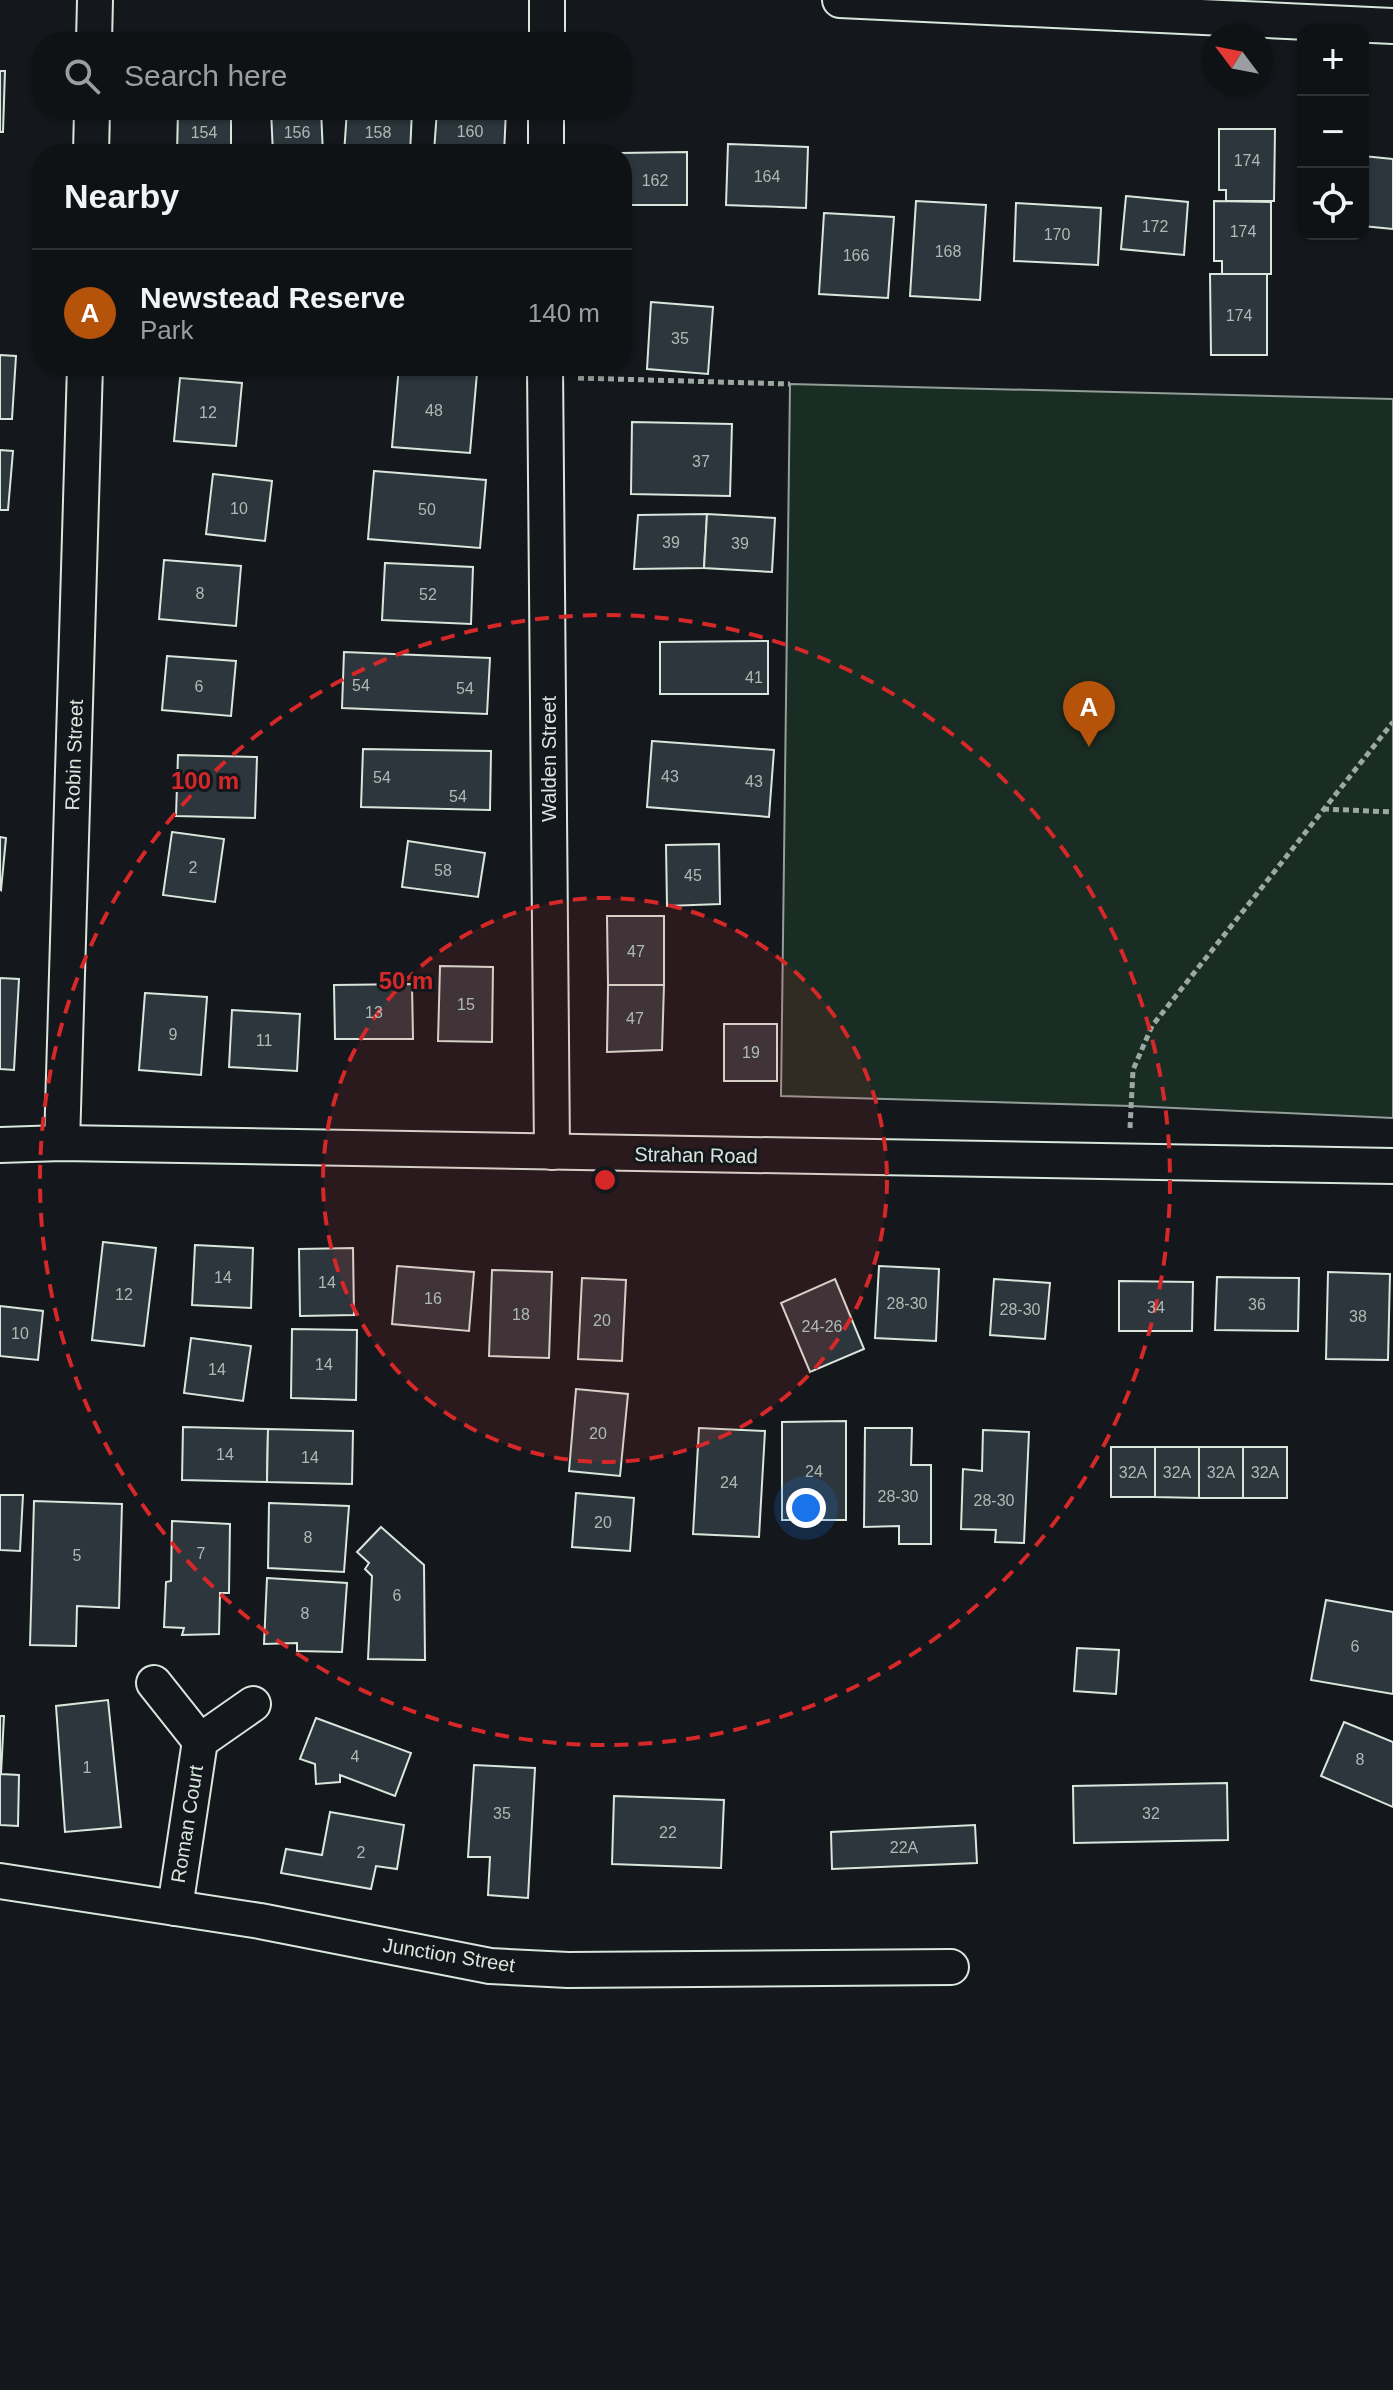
<!DOCTYPE html>
<meta charset="utf-8">
<style>
:root{--surface:#0f1215;--page:#1d2022;--text:#f1f3f6;--muted:#9b9ea0;--line:#2f3234;--accent:#b45309}
body{margin:0;font-family:Arial,sans-serif;background:var(--page);color:var(--text)}
.controls{position:absolute;right:24px;top:24px;display:grid;overflow:hidden;border-radius:16px;box-shadow:0 2px 6px #0004}
.controls button{width:72px;height:72px;display:grid;place-items:center;padding:0;border:0;border-bottom:2px solid var(--line);background:var(--surface);color:var(--text);font:40px sans-serif}
.compass{position:absolute;left:1201px;top:24px;width:72px;height:72px;border-radius:50%;background:var(--surface);box-shadow:0 2px 6px #0004;rotate:302deg}
.you{position:absolute;left:806px;top:1508px;width:28px;height:28px;margin:-20px;border:6px solid #fff;border-radius:50%;background:#1a73e8;box-shadow:0 0 0 12px #1a73e833}
.badge{display:grid;place-items:center;width:52px;height:52px;border-radius:50%;background:var(--accent);color:#fff;font-size:26px;font-weight:700}
.pin{position:absolute;translate:-50% -66px;filter:drop-shadow(0 2px 4px #0008)}
.pin::after{content:'';position:absolute;top:42px;width:28px;height:24px;background:inherit;clip-path:polygon(0 0,100% 0,50% 100%)}
.list{margin:0;padding:0;list-style:none}
h2{display:flex;justify-content:space-between;align-items:center;height:104px;margin:0;padding:0 32px;font-size:34px}
h2 small{font-size:26px;font-weight:400;color:var(--muted)}
.list li{display:grid;grid-template-columns:52px 1fr auto;gap:24px;align-items:center;box-sizing:border-box;height:128px;padding:0 32px;border-top:2px solid var(--line)}
.list b{display:block;font-size:30px;white-space:nowrap}
.list p{margin:0;font-size:26px;white-space:nowrap;color:var(--muted)}
.list em{font-size:26px;font-style:normal;color:var(--muted)}
.icon{flex:none;width:44px;height:44px;fill:none;stroke:currentColor;stroke-width:2;stroke-linecap:round;stroke-linejoin:round}
.map{position:relative;flex:none;width:1393px;height:2390px;overflow:hidden}
.search{position:absolute;background:var(--surface);box-shadow:0 2px 6px #0004;left:32px;top:32px;width:600px;height:88px;display:flex;align-items:center;gap:20px;box-sizing:border-box;padding:0 28px;border-radius:32px;color:var(--muted);font-size:30px}
.panel{position:absolute;background:var(--surface);box-shadow:0 2px 6px #0004;left:32px;top:144px;width:600px;height:232px;border-radius:32px}
.map>svg:first-child{display:block}
</style>
<div class="map">
<svg width="1393" height="2390" viewBox="0 0 1393 2390">
<rect width="100%" height="100%" fill="#14181c"/>
<!-- green -->
<polygon fill="#1a2d24" stroke="#939e99" stroke-width="2" points="790,384 1393,399 1393,1118 1131,1106 781,1096"/>
<!-- building -->
<g fill="#2c363c" stroke="#d8e6dc" stroke-width="2">
<polygon points="0,71 5,71 3,132 0,132"/>
<polygon points="178,110 231,110 231,154 177,154"/>
<polygon points="271,110 321,110 323,154 273,154"/>
<polygon points="347,110 412,110 410,154 344,154"/>
<polygon points="437,110 506,110 504,154 434,152"/>
<polygon points="1219,129 1275,129 1274,201 1226,201 1226,190 1219,190"/>
<polygon points="728,144 808,147 806,208 726,205"/>
<polygon points="687,152 687,205 622,205 620,153"/>
<polygon points="1363,156 1393,159 1393,229 1363,226"/>
<polygon points="1126,196 1188,202 1184,255 1121,249"/>
<polygon points="916,201 986,205 980,300 910,296"/>
<polygon points="1214,201 1271,202 1271,274 1222,274 1222,261 1214,261"/>
<polygon points="1016,203 1101,208 1098,265 1014,261"/>
<polygon points="824,213 894,217 888,298 819,294"/>
<polygon points="1210,274 1267,274 1267,355 1211,355"/>
<polygon points="651,302 713,307 708,374 647,369"/>
<polygon points="0,355 16,356 12,419 0,419"/>
<polygon points="399,366 477,373 470,453 392,447"/>
<polygon points="180,378 242,383 236,446 174,441"/>
<polygon points="632,422 732,424 730,496 631,494"/>
<polygon points="0,450 13,451 8,510 0,510"/>
<polygon points="374,471 486,480 480,548 368,539"/>
<polygon points="213,474 272,481 265,541 206,534"/>
<polygon points="707,514 704,568 634,569 638,515"/>
<polygon points="707,514 775,518 772,572 704,568"/>
<polygon points="164,560 241,566 236,626 159,619"/>
<polygon points="385,563 473,567 471,624 382,620"/>
<polygon points="768,641 768,694 660,694 660,642"/>
<polygon points="344,652 490,658 487,714 342,708"/>
<polygon points="167,656 236,661 231,716 162,710"/>
<polygon points="652,741 774,750 769,817 647,807"/>
<polygon points="363,749 491,751 490,810 361,807"/>
<polygon points="178,755 257,757 255,818 176,816"/>
<polygon points="172,832 224,839 215,902 163,895"/>
<polygon points="0,837 6,838 1,890 0,889"/>
<polygon points="408,841 485,853 478,897 402,887"/>
<polygon points="719,844 720,904 667,906 666,845"/>
<polygon points="607,916 664,916 664,985 608,985"/>
<polygon points="440,966 493,967 492,1042 438,1041"/>
<polygon points="0,978 19,979 14,1070 0,1069"/>
<polygon points="412,984 413,1039 335,1039 334,985"/>
<polygon points="608,985 664,985 662,1050 607,1052"/>
<polygon points="145,993 207,997 201,1075 139,1070"/>
<polygon points="232,1010 300,1014 297,1071 229,1067"/>
<rect x="724" y="1024" width="53" height="57"/>
<polygon points="103,1242 156,1248 144,1346 92,1340"/>
<polygon points="195,1245 253,1248 251,1308 192,1305"/>
<polygon points="353,1248 354,1315 300,1316 299,1249"/>
<polygon points="397,1266 474,1272 469,1331 392,1324"/>
<polygon points="879,1266 939,1269 936,1341 875,1338"/>
<polygon points="492,1270 552,1272 549,1358 489,1356"/>
<polygon points="1328,1272 1390,1274 1388,1360 1326,1359"/>
<polygon points="1217,1277 1299,1278 1298,1331 1215,1330"/>
<polygon points="582,1278 626,1280 622,1361 578,1359"/>
<polygon points="835,1279 864,1349 810,1372 781,1303"/>
<polygon points="994,1279 1050,1283 1045,1339 990,1335"/>
<polygon points="1119,1281 1193,1282 1192,1331 1119,1331"/>
<polygon points="0,1306 43,1311 38,1360 0,1356"/>
<polygon points="292,1329 357,1330 356,1400 291,1398"/>
<polygon points="191,1338 251,1346 243,1401 184,1393"/>
<polygon points="576,1389 628,1394 620,1476 569,1471"/>
<polygon points="846,1421 846,1520 782,1520 782,1422"/>
<polygon points="183,1427 268,1429 267,1482 182,1480"/>
<polygon points="699,1428 765,1431 759,1537 693,1534"/>
<polygon points="865,1428 912,1428 911,1465 931,1465 931,1544 899,1544 899,1526 864,1527"/>
<polygon points="268,1429 353,1431 352,1484 267,1482"/>
<polygon points="983,1430 1029,1432 1024,1543 995,1542 996,1530 961,1529 963,1469 982,1471"/>
<rect x="1111" y="1447" width="44" height="50"/>
<polygon points="1155,1447 1199,1447 1199,1498 1155,1497"/>
<rect x="1199" y="1447" width="44" height="51"/>
<rect x="1243" y="1447" width="44" height="51"/>
<polygon points="576,1493 634,1498 630,1551 572,1547"/>
<polygon points="0,1495 23,1495 20,1551 0,1550"/>
<polygon points="34,1501 122,1504 119,1608 77,1606 76,1646 30,1645"/>
<polygon points="269,1503 349,1506 344,1572 268,1568"/>
<polygon points="172,1521 230,1524 229,1593 220,1593 219,1634 182,1635 184,1628 164,1627 166,1582 171,1581"/>
<polygon points="381,1527 424,1565 425,1660 368,1659 372,1576 365,1569 369,1563 357,1552"/>
<polygon points="267,1578 347,1583 342,1652 297,1651 297,1643 264,1644"/>
<polygon points="1326,1600 1393,1612 1393,1694 1311,1680"/>
<polygon points="1077,1648 1119,1650 1116,1694 1074,1691"/>
<polygon points="108,1700 121,1827 65,1832 56,1706"/>
<polygon points="0,1716 4,1716 1,1774 19,1775 18,1826 0,1825"/>
<polygon points="316,1718 411,1753 395,1796 340,1775 340,1782 316,1784 315,1764 300,1759"/>
<polygon points="1344,1722 1393,1742 1393,1807 1321,1776"/>
<polygon points="474,1765 535,1768 528,1898 488,1895 490,1857 468,1857"/>
<polygon points="1227,1783 1228,1840 1074,1843 1073,1786"/>
<polygon points="614,1796 724,1800 721,1868 612,1864"/>
<polygon points="330,1812 404,1825 397,1869 376,1866 371,1889 281,1873 286,1849 322,1855"/>
<polygon points="975,1825 977,1863 832,1869 831,1832"/>
</g>
<g fill="none" stroke-linecap="round" stroke-linejoin="round">
<!-- minor casing -->
<g stroke="#d8e6dc" stroke-width="38">
<g id="minor">
<polyline points="840,0 1393,26"/>
<polyline points="94,42 95,0"/>
<polyline points="547,42 547,0"/>
<polyline points="91,154 92,110"/>
<polyline points="546,154 546,110"/>
<polyline points="545,366 552,1152"/>
<polyline points="62,1143 85,366"/>
<polyline points="0,1145 62,1143 1393,1166"/>
<polyline points="154,1683 200,1741 175,1908"/>
<polyline points="200,1741 253,1704"/>
<polyline points="0,1881 260,1921 490,1966 568,1970 951,1967"/>
</g>
</g>
<!-- path -->
<g stroke="#9da8a2" stroke-width="5" stroke-dasharray="6 4" stroke-linecap="butt">
<polyline points="578,378 790,384"/>
<polyline points="1323,809 1393,812"/>
<polyline points="1130,1128 1133,1070 1152,1026 1393,722"/>
</g>
<!-- minor -->
<use href="#minor" stroke="#14181c" stroke-width="34"/>
</g>
<!-- distance rings -->
<circle cx="605" cy="1180" r="282" fill="#d62828" fill-opacity=".12"/>
<g fill="none" stroke="#d62828" stroke-width="4" stroke-dasharray="14 10">
<circle cx="605" cy="1180" r="282"/>
<circle cx="605" cy="1180" r="565"/>
</g>
<g text-anchor="middle" dominant-baseline="central" stroke-width="6" stroke-linejoin="round" paint-order="stroke">
<!-- number labels -->
<g font-size="16" fill="#adbab4">
<text x="470" y="131">160</text>
<text x="204" y="132">154</text>
<text x="297" y="132">156</text>
<text x="378" y="132">158</text>
<text x="1247" y="160">174</text>
<text x="767" y="176">164</text>
<text x="655" y="180">162</text>
<text x="1155" y="226">172</text>
<text x="1243" y="231">174</text>
<text x="1057" y="234">170</text>
<text x="948" y="251">168</text>
<text x="856" y="255">166</text>
<text x="1239" y="315">174</text>
<text x="680" y="338">35</text>
<text x="434" y="410">48</text>
<text x="208" y="412">12</text>
<text x="701" y="461">37</text>
<text x="239" y="508">10</text>
<text x="427" y="509">50</text>
<text x="671" y="542">39</text>
<text x="740" y="543">39</text>
<text x="200" y="593">8</text>
<text x="428" y="594">52</text>
<text x="754" y="677">41</text>
<text x="361" y="685">54</text>
<text x="199" y="686">6</text>
<text x="465" y="688">54</text>
<text x="670" y="776">43</text>
<text x="382" y="777">54</text>
<text x="754" y="781">43</text>
<text x="458" y="796">54</text>
<text x="193" y="867">2</text>
<text x="443" y="870">58</text>
<text x="693" y="875">45</text>
<text x="636" y="951">47</text>
<text x="466" y="1004">15</text>
<text x="374" y="1012">13</text>
<text x="635" y="1018">47</text>
<text x="173" y="1034">9</text>
<text x="264" y="1040">11</text>
<text x="751" y="1052">19</text>
<text x="223" y="1277">14</text>
<text x="327" y="1282">14</text>
<text x="124" y="1294">12</text>
<text x="433" y="1298">16</text>
<text x="907" y="1303">28-30</text>
<text x="1257" y="1304">36</text>
<text x="1156" y="1307">34</text>
<text x="1020" y="1309">28-30</text>
<text x="521" y="1314">18</text>
<text x="1358" y="1316">38</text>
<text x="602" y="1320">20</text>
<text x="822" y="1326">24-26</text>
<text x="20" y="1333">10</text>
<text x="324" y="1364">14</text>
<text x="217" y="1369">14</text>
<text x="598" y="1433">20</text>
<text x="225" y="1454">14</text>
<text x="310" y="1457">14</text>
<text x="814" y="1471">24</text>
<text x="1133" y="1472">32A</text>
<text x="1177" y="1472">32A</text>
<text x="1221" y="1472">32A</text>
<text x="1265" y="1472">32A</text>
<text x="729" y="1482">24</text>
<text x="898" y="1496">28-30</text>
<text x="994" y="1500">28-30</text>
<text x="603" y="1522">20</text>
<text x="308" y="1537">8</text>
<text x="201" y="1553">7</text>
<text x="77" y="1555">5</text>
<text x="397" y="1595">6</text>
<text x="305" y="1613">8</text>
<text x="1355" y="1646">6</text>
<text x="355" y="1756">4</text>
<text x="1360" y="1759">8</text>
<text x="87" y="1767">1</text>
<text x="502" y="1813">35</text>
<text x="1151" y="1813">32</text>
<text x="668" y="1832">22</text>
<text x="904" y="1847">22A</text>
<text x="361" y="1852">2</text>
</g>
<!-- street labels -->
<g font-size="20" fill="#d8e6dc" stroke="#14181c">
<text transform="translate(74 755) rotate(-88)">Robin Street</text>
<text transform="translate(549 759) rotate(-90)">Walden Street</text>
<text transform="translate(696 1155) rotate(1)">Strahan Road</text>
<text transform="translate(187 1824) rotate(-81)">Roman Court</text>
<text transform="translate(449 1955) rotate(9)">Junction Street</text>
</g>
</g>
<circle cx="605" cy="1180" r="12" fill="#d62828" stroke="#14181c" stroke-width="4"/>
<g font-size="24" text-anchor="middle" font-weight="bold" fill="#d62828" stroke="#14181c" stroke-width="6" stroke-linejoin="round" paint-order="stroke">
<text x="205" y="789">100 m</text>
<text x="406" y="989">50 m</text>
</g>
</svg>
<div class="controls">
<button>+</button>
<button>−</button>
<button><svg class="icon" aria-label="locate" viewBox="0 0 24 24"><circle cx="12" cy="12" r="6"/><path d="M12 2v4M12 18v4M2 12h4M18 12h4"/></svg></button>
</div>
<svg class="compass" viewBox="-18 -18 36 36"><path d="M0-13l5 13h-10z" fill="#e53935"/><path d="M0 13l5-13h-10z" fill="#9b9ea0"/></svg>
<div class="you"></div>
<div class="pin badge" style="left:1089px;top:747px">A</div>
<div class="search"><svg class="icon" aria-label="search" viewBox="0 0 24 24"><circle cx="10" cy="10" r="6"/><path d="M15 15l6 6"/></svg>Search here</div>
<section class="panel">
<h2>Nearby<small></small></h2>
<ul class="list">
<li><span class="badge">A</span><div><b>Newstead Reserve</b><p>Park</p></div><em>140 m</em></li>
</ul>
</section>
</div>
